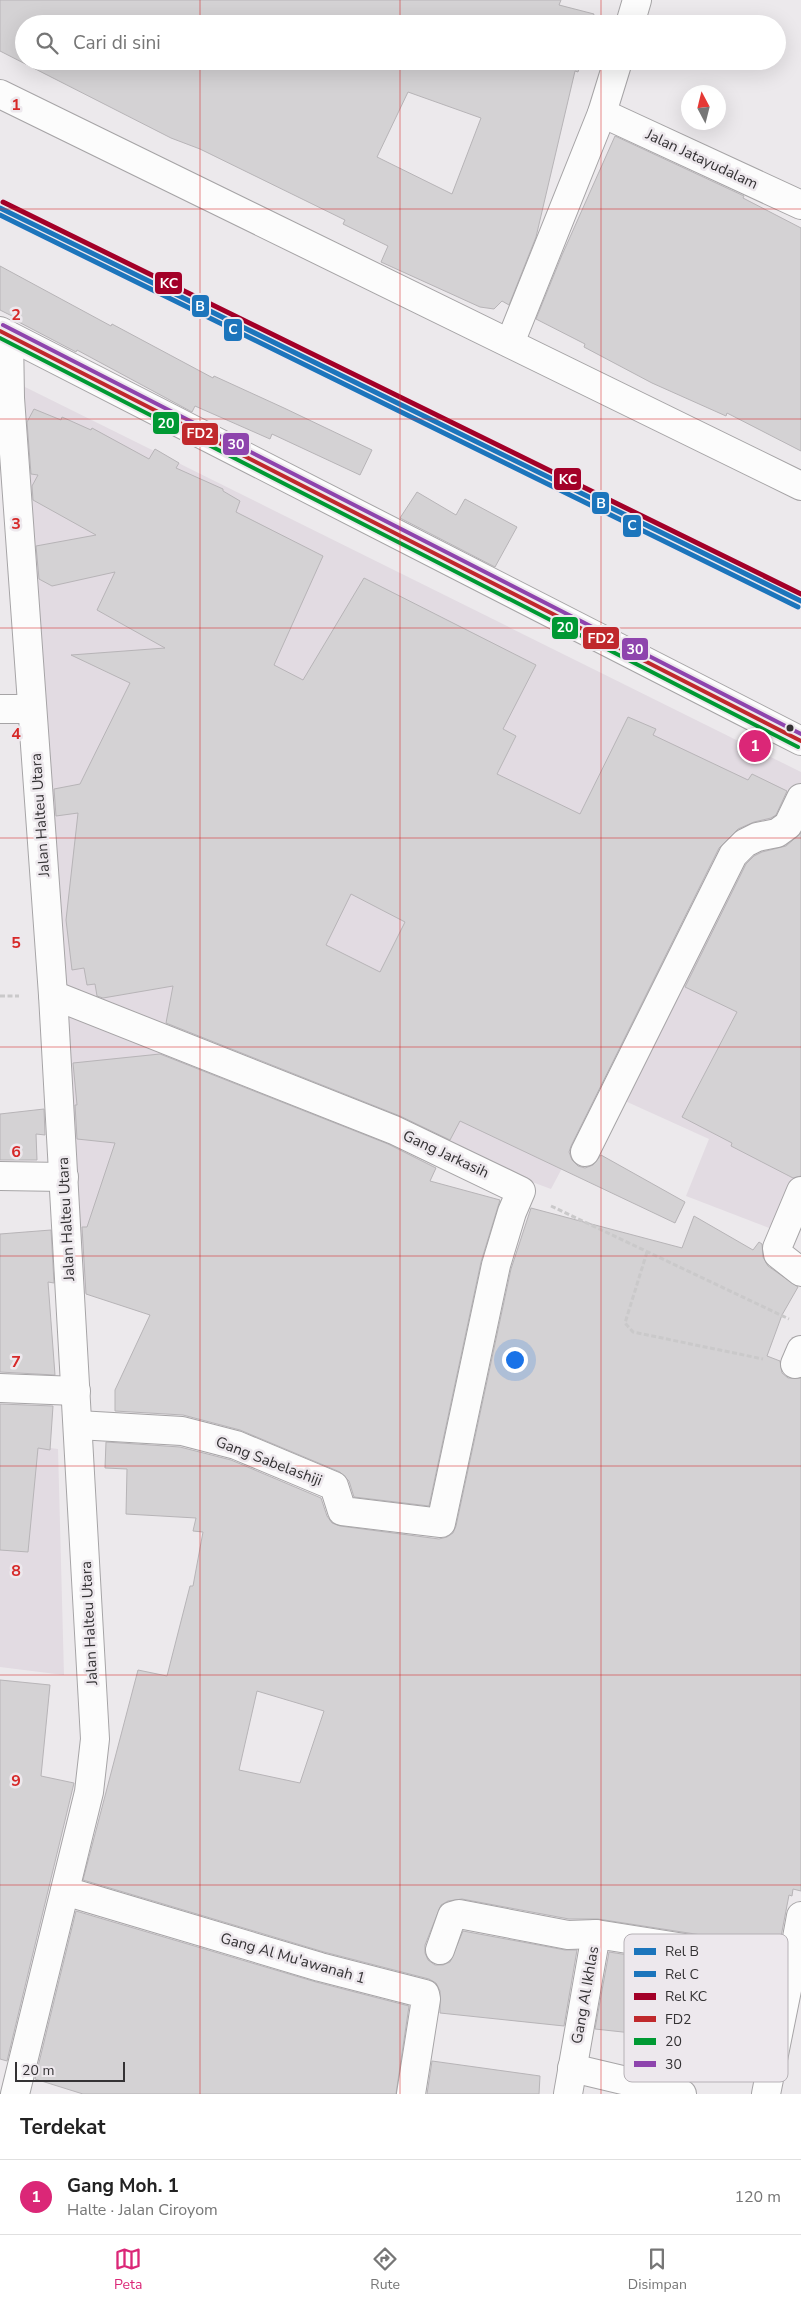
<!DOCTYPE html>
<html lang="id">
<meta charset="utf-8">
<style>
:root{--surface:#fff;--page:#f2f2f2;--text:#222;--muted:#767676;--line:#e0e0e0;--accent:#db2777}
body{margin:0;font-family:"Nunito Sans",sans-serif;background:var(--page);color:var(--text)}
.compass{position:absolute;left:681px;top:85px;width:45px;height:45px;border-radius:50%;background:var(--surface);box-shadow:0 5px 20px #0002;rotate:353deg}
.scale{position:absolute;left:15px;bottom:12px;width:110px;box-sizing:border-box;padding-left:5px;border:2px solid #343234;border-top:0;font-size:14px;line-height:18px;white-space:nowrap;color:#343234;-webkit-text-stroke:4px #ede8ed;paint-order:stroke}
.you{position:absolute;left:514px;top:1359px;width:18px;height:18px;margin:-12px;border:4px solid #fff;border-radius:50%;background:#1a73e8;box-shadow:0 0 0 8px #1a73e833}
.badge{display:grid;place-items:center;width:32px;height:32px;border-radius:50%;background:var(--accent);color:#fff;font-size:16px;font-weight:700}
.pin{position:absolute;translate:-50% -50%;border:2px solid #fff;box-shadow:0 1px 5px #0006}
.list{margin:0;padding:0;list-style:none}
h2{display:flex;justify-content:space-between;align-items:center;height:65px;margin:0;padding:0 20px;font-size:21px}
h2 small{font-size:16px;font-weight:400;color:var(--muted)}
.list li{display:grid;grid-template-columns:32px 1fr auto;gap:15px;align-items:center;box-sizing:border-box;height:75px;padding:0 20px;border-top:1px solid var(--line)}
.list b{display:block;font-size:19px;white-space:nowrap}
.list p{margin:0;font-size:16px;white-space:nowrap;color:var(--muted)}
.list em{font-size:16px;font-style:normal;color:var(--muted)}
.icon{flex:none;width:28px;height:28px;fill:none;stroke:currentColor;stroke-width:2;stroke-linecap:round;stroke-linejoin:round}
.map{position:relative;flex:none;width:801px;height:2094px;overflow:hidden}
.search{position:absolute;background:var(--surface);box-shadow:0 5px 20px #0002;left:15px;right:15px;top:15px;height:55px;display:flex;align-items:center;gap:12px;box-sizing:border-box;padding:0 18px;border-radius:28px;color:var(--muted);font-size:19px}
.sheet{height:140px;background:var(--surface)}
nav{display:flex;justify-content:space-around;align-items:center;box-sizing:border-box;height:70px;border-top:1px solid var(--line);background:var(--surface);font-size:14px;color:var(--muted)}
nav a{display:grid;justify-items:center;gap:2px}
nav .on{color:var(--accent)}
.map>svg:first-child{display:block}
</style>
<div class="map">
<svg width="801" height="2094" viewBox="0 0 801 2094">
<rect width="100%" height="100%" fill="#ece9ec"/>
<!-- built -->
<g fill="#e2dbe2">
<polygon points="23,386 801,772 801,1202 785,1234 686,1196 709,1139 603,1091 551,1189 396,1131 308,1367 79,1291"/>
<polygon points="0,1441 58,1449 64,1675 0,1667"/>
</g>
<!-- building -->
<g fill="#d4d2d4" stroke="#b7b4b7" fill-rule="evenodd">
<path d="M0,0H561L559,5L594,14L591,24H24V61H581L578,72L575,71L536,237L509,305L502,301L494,309L480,307L381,262L388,246L343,224L345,220L200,149L171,138L0,51ZM408,92L481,118L452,194L377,157Z"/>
<polygon points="615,136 744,196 743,198 801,228 801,451 727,413 726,416 652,383 584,347 585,344 536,319 562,255"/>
<polygon points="0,266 111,326 112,324 213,378 214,376 284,408 372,450 360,475 272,434 270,439 195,406 192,412 77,350 76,352 11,318 12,316 0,310"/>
<path d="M34,409L61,420L62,417L91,430L92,428L149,459L155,449L179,463L176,468L223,489V491L240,501L236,512L323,556L274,665L303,680L364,578L536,665L503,729L516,736L497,774L580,814L628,717L656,729L653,735L748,780L752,774L787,791L776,815L771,818L754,822L738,829L719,848L571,1146L569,1152L572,1160L578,1166L585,1168L593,1165L601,1155L685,1202L675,1223L460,1121L450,1140L400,1116L166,1023L173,986L103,998L97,996L95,984L87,985L84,968L72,970L66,920L78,813L56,816L54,789L80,784L130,683L71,655L165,648L97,610L115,572L52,586L39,579L36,546L96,535L33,500L32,486L38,475L31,474L27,422ZM351,894L405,922L380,972L326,945Z"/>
<polygon points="417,492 456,515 465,499 517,527 495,567 400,518"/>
<polygon points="801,833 801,1176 793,1178 731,1146 732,1143 682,1117 737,1012 685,987 746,864 754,856 762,852 786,846"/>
<polygon points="160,1054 388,1144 436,1168 430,1181 500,1200 481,1262 429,1506 354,1497 349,1481 340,1472 240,1430 183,1415 115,1411 115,1390 150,1315 86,1294 82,1227 87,1227 115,1143 77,1139 75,1105 77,1105 73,1063"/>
<polygon points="44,1109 45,1135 36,1134 37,1160 0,1160 0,1114"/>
<path d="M531,1208L682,1248L694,1216L753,1250L759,1242L762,1244L763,1257L768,1266L798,1287L782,1315L767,1356L780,1361L782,1373L788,1378H801V1891L793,1889L792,1896L789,1895L779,1947L598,1919H569L462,1899L448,1901L441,1905L425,1945V1953L428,1960L435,1965H443L450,1962L463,1931L565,1950H577L564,2026L440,2013V1991L436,1983L429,1979L324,1952L83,1880L138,1670L167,1676L190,1586H193L203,1532L193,1531L196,1518L126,1514L127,1469L105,1468L106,1442L180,1447L231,1460L321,1498L327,1516L332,1523L340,1526L439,1539L447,1537L453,1533L456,1526L511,1269ZM257,1691L324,1711L300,1783L239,1770Z"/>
<polygon points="51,1230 54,1283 48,1282 55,1375 0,1372 0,1234"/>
<polygon points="0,1404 53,1406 50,1450 38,1448 28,1552 0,1550"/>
<polygon points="0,1680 50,1685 41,1776 74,1783 7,2061 0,2059"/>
<polygon points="76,1911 316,1982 409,2006 396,2094 83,2094 35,2079"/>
<polygon points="609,1952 768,1977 738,2079 671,2064 678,2038 595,2029"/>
<polygon points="432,2061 540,2076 539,2094 427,2094"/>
</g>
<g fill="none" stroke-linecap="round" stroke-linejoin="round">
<!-- minor casing -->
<g stroke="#a6a4a6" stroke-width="30">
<g id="minor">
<polyline points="630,24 637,0"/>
<polyline points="0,94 801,486"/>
<polyline points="602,113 801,205"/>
<polyline points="9,336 10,398 53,995 95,1739 89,1792 15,2094"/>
<polyline points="510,343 602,113 618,61"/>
<polyline points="0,709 32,709"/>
<polyline points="53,995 394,1130 521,1191 512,1212 496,1265 441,1523 342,1511 334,1486 236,1445 182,1431 78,1425"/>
<polyline points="585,1152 733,855 745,843 757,837 777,833 788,825 801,798"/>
<polyline points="0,1176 64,1177"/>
<polyline points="801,1191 777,1248 778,1254 801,1272"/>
<polyline points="795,1364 801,1350"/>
<polyline points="0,1388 76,1391"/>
<polyline points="65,1891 320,1967 425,1994 426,1999 411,2094"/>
<polyline points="440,1950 452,1916 459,1914 568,1935 596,1934"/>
<polyline points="572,2068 682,2094"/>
<polyline points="568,2094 596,1934 792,1965 801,1916"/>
<polyline points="766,2094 792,1965"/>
</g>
</g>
<!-- major casing -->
<g stroke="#a6a4a6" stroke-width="30">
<polyline id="major" points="0,331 801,741"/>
</g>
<!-- path -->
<g stroke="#cac9ca" stroke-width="3" stroke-dasharray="5 2.5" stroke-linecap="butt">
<polyline points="0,996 19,996"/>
<polyline points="551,1206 789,1319"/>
<polyline points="647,1252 625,1323 633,1332 763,1359"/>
</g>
<!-- minor -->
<use href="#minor" stroke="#fcfcfc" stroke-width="28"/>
<!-- major -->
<use href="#major" stroke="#fcfcfc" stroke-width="28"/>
<!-- bus-1 casing -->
<g stroke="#ede8ed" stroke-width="8">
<polyline id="bus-1" points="0,331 801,741"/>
</g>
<!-- bus-2 casing -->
<g stroke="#ede8ed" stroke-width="8">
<polyline id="bus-2" points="0,338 798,747"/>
</g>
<!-- bus-3 casing -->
<g stroke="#ede8ed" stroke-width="8">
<polyline id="bus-3" points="3,325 801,734"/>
</g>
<!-- bus-1 -->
<use href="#bus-1" stroke="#c0282c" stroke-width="4"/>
<!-- bus-2 -->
<use href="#bus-2" stroke="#093" stroke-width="4"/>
<!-- bus-3 -->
<use href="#bus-3" stroke="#8e44ad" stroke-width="4"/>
<!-- rail-1 casing -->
<g stroke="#ede8ed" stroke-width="9">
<polyline id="rail-1" points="0,208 801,601"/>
</g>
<!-- rail-2 casing -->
<g stroke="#ede8ed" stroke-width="9">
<polyline id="rail-2" points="0,215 798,607"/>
</g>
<!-- rail-3 casing -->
<g stroke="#ede8ed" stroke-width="9">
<polyline id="rail-3" points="3,202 801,594"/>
</g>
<!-- rail-1 -->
<use href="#rail-1" stroke="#1c75bc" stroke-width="5"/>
<!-- rail-2 -->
<use href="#rail-2" stroke="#1c75bc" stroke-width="5"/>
<!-- rail-3 -->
<use href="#rail-3" stroke="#a30028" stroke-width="5"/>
</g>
<!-- grid -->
<path fill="none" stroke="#d62828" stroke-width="1" stroke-opacity="0.55" d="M200,0V24M400,0V24M601,0V24M200,61V2094M400,61V2094M601,61V2094M0,209H801M0,419H801M0,628H801M0,838H801M0,1047H801M0,1256H801M0,1466H801M0,1675H801M0,1885H801"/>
<!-- markers -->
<circle fill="#343234" stroke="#ede8ed" stroke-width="2" cx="790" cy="728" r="4.5"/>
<g text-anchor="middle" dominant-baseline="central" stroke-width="5" stroke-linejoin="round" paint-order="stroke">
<!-- street labels -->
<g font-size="15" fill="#343234" stroke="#ede8ed">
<text transform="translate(702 159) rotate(25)">Jalan Jatayudalam</text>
<text transform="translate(40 815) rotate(-94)">Jalan Halteu Utara</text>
<text transform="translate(446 1154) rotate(25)">Gang Jarkasih</text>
<text transform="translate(66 1219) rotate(-93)">Jalan Halteu Utara</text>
<text transform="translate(269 1461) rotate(21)">Gang Sabelashiji</text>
<text transform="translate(89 1623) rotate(-93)">Jalan Halteu Utara</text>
<text transform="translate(293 1958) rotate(16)">Gang Al Mu'awanah 1</text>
<text transform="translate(585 1995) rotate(-80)">Gang Al Ikhlas</text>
</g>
</g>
<!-- legend -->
<rect x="624" y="1934" width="164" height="148" rx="8" fill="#ede8ed" stroke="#b6b1b6" stroke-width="1"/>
<rect x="634" y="1948" width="22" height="7" fill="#1c75bc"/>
<rect x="634" y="1971" width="22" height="6" fill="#1c75bc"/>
<rect x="634" y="1993" width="22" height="7" fill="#a30028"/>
<rect x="634" y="2016" width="22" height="6" fill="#c0282c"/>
<rect x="634" y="2038" width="22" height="7" fill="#093"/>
<rect x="634" y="2061" width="22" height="6" fill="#8e44ad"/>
<g font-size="14" fill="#343234">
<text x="665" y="1956">Rel B</text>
<text x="665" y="1979">Rel C</text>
<text x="665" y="2001">Rel KC</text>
<text x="665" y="2024">FD2</text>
<text x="665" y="2046">20</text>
<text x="665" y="2069">30</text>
</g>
<g font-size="16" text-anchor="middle" font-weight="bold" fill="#d62828" stroke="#ede8ed" stroke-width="5" stroke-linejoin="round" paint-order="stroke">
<text x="16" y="110">1</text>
<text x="16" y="320">2</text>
<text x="16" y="529">3</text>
<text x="16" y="739">4</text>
<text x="16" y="948">5</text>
<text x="16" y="1157">6</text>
<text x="16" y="1367">7</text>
<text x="16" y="1576">8</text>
<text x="16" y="1786">9</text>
</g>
<g stroke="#ede8ed" stroke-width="2">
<rect x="154" y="271" width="29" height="24" rx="5" fill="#a30028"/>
<rect x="191" y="294" width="19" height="24" rx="5" fill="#1c75bc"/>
<rect x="223" y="318" width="20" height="24" rx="5" fill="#1c75bc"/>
<rect x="152" y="411" width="28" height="24" rx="5" fill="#093"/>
<rect x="181" y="422" width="38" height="24" rx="5" fill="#c0282c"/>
<rect x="222" y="432" width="28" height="24" rx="5" fill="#8e44ad"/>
<rect x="553" y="467" width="29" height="24" rx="5" fill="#a30028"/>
<rect x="591" y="491" width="19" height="24" rx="5" fill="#1c75bc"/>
<rect x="622" y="514" width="20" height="24" rx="5" fill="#1c75bc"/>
<rect x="551" y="616" width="28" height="24" rx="5" fill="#093"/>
<rect x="582" y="626" width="38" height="24" rx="5" fill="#c0282c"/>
<rect x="621" y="637" width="28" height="24" rx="5" fill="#8e44ad"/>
</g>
<g font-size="14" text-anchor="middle" font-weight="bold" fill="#fff">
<text x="169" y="288">KC</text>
<text x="200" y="311">B</text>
<text x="233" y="334">C</text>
<text x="166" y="428">20</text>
<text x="200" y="438">FD2</text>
<text x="236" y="449">30</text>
<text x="568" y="484">KC</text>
<text x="601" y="508">B</text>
<text x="632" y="530">C</text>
<text x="565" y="632">20</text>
<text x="601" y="643">FD2</text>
<text x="635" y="654">30</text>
</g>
</svg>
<svg class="compass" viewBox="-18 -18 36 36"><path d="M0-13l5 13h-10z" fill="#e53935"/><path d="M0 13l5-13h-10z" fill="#767676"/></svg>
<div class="scale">20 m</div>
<div class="you"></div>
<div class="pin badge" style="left:755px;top:746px">1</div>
<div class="search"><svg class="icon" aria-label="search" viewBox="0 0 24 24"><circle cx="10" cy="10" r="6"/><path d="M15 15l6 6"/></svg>Cari di sini</div>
</div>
<section class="sheet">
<h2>Terdekat<small></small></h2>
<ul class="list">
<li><span class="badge">1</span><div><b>Gang Moh. 1</b><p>Halte · Jalan Ciroyom</p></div><em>120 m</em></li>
</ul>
</section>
<nav>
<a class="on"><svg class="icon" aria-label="map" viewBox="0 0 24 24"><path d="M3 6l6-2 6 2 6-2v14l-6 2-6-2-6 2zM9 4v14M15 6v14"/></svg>Peta</a>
<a><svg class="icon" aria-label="directions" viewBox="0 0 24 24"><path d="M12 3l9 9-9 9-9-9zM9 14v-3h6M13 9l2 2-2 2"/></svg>Rute</a>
<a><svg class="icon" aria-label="saved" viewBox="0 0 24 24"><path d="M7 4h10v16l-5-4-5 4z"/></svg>Disimpan</a>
</nav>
